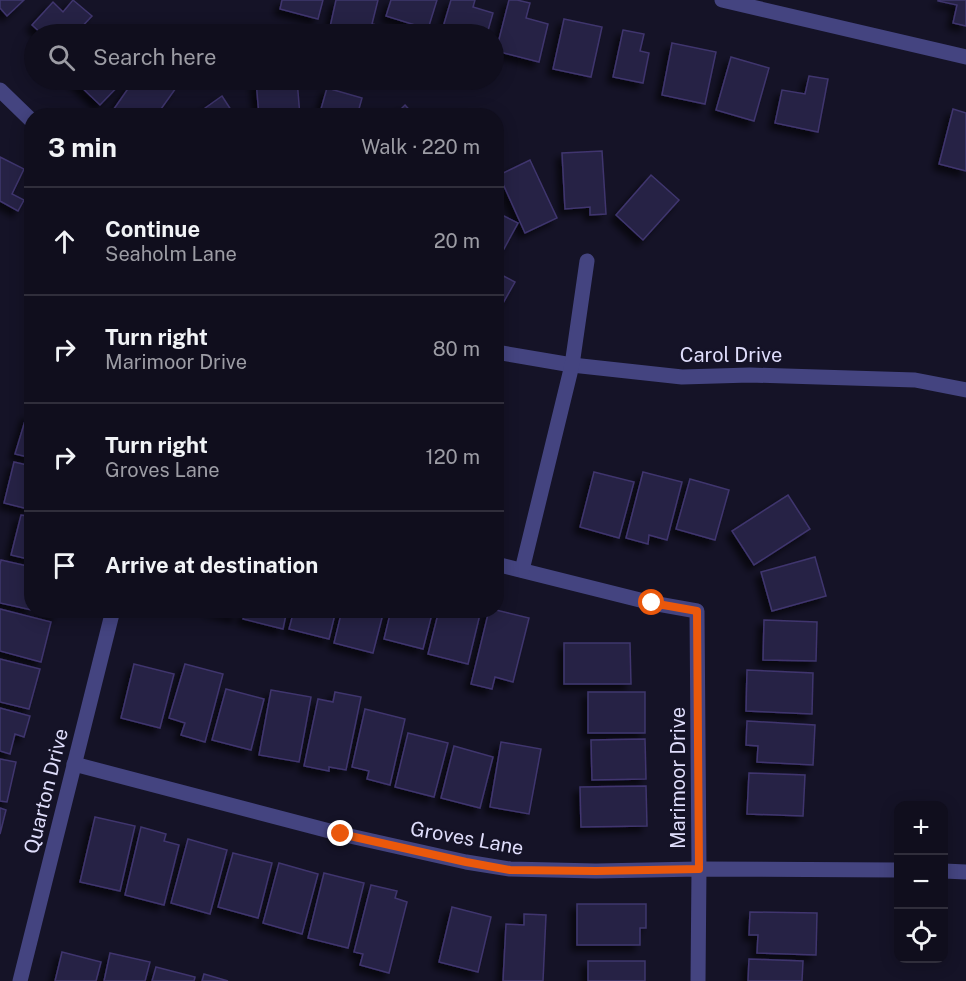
<!DOCTYPE html>
<meta charset="utf-8">
<style>
:root{--surface:#100e1d;--page:#1e1c2a;--text:#f1f3f6;--muted:#9c9ca4;--line:#302e3b}
body{margin:0;font-family:"Public Sans",sans-serif;background:var(--page);color:var(--text)}
.controls{position:absolute;right:18px;bottom:18px;display:grid;overflow:hidden;border-radius:12px;box-shadow:0 3px 15px #0003}
.controls button{width:54px;height:54px;display:grid;place-items:center;padding:0;border:0;border-bottom:2px solid var(--line);background:var(--surface);color:var(--text);font:30px sans-serif}
.stop{position:absolute;width:18px;height:18px;margin:-14px;border:4px solid #ea580c;border-radius:50%;background:#fff}
.stop.end{background:#ea580c;border-color:#fff;box-shadow:0 2px 6px #0008}
.list{margin:0;padding:0;list-style:none}
h2{display:flex;justify-content:space-between;align-items:center;height:78px;margin:0;padding:0 24px;font-size:26px}
h2 small{font-size:20px;font-weight:400;color:var(--muted)}
.list li{display:grid;grid-template-columns:39px 1fr auto;gap:18px;align-items:center;box-sizing:border-box;height:108px;padding:0 24px;border-top:2px solid var(--line)}
.list b{display:block;font-size:22px;white-space:nowrap}
.list p{margin:0;font-size:20px;white-space:nowrap;color:var(--muted)}
.list em{font-size:20px;font-style:normal;color:var(--muted)}
.icon{flex:none;width:33px;height:33px;fill:none;stroke:currentColor;stroke-width:2;stroke-linecap:round;stroke-linejoin:round}
.map{position:relative;flex:none;width:966px;height:981px;overflow:hidden}
.search{position:absolute;background:var(--surface);box-shadow:0 3px 15px #0003;left:24px;top:24px;width:480px;height:66px;display:flex;align-items:center;gap:15px;box-sizing:border-box;padding:0 21px;border-radius:33px;color:var(--muted);font-size:22px}
.panel{position:absolute;background:var(--surface);box-shadow:0 3px 15px #0003;left:24px;top:108px;width:480px;height:510px;border-radius:24px}
.map>svg:first-child{display:block}
</style>
<div class="map">
<svg width="966" height="981" viewBox="0 0 966 981">
<defs>
<filter id="shadow"><feDropShadow dx="-5.5" dy="5.5" stdDeviation="3" flood-color="#0009"/></filter>
</defs>
<rect width="100%" height="100%" fill="#151327"/>
<!-- building -->
<g fill="#272145" stroke="#3f366e" stroke-width="1.5" filter="url(#shadow)">
<polygon points="0,0 24,0 7,16 0,8"/>
<polygon points="73,0 92,16 75,34 42,34 32,25 53,2 63,12"/>
<polygon points="282,0 323,0 318,19 280,9"/>
<polygon points="336,0 378,0 372,24 377,25 375,34 354,34 355,32 330,27"/>
<polygon points="391,0 437,0 428,29 386,16"/>
<polygon points="451,0 475,0 473,7 493,13 487,34 441,34"/>
<polygon points="509,0 517,0 530,3 526,18 548,24 539,62 496,51"/>
<polygon points="938,0 966,0 966,26 953,23 957,5 938,1"/>
<polygon points="564,19 602,27 591,77 553,69"/>
<polygon points="623,30 644,34 640,51 649,53 643,83 613,77"/>
<polygon points="672,43 716,52 705,104 662,95"/>
<polygon points="731,57 769,68 754,121 716,110"/>
<polygon points="809,76 828,79 818,132 775,123 782,90 805,94"/>
<polygon points="74,80 124,80 100,105"/>
<polygon points="134,80 164,80 176,88 156,116 109,116"/>
<polygon points="256,80 297,80 300,116 259,116"/>
<polygon points="327,88 362,98 357,116 319,116"/>
<polygon points="222,96 235,116 194,116"/>
<polygon points="405,105 415,116 394,116"/>
<polygon points="953,109 966,113 966,171 939,164"/>
<polygon points="602,151 606,214 590,215 590,207 565,209 562,153"/>
<polygon points="0,157 24,169 12,194 24,200 18,211 0,201"/>
<polygon points="530,160 557,218 525,233 499,175"/>
<polygon points="651,175 679,200 643,240 616,215"/>
<polygon points="496,212 518,223 499,258 496,257"/>
<polygon points="496,272 515,282 498,312 496,311"/>
<polygon points="27,414 32,415 32,458 15,454"/>
<polygon points="496,439 500,440 496,459"/>
<polygon points="14,462 32,466 32,510 4,503"/>
<polygon points="594,472 634,482 619,538 580,527"/>
<polygon points="643,472 682,482 667,540 649,535 648,544 626,538"/>
<polygon points="690,479 729,490 715,540 676,529"/>
<polygon points="788,495 810,529 754,565 732,531"/>
<polygon points="21,515 32,517 32,560 11,555"/>
<polygon points="815,557 826,596 772,611 761,572"/>
<polygon points="1,560 32,567 32,610 0,603 0,565"/>
<polygon points="0,609 51,622 41,662 0,651"/>
<polygon points="33,610 58,610 56,616"/>
<polygon points="208,610 238,610 237,617"/>
<polygon points="245,610 287,610 283,629 243,619"/>
<polygon points="294,610 336,610 329,639 289,629"/>
<polygon points="342,610 384,610 373,653 334,643"/>
<polygon points="391,610 433,610 423,649 384,639"/>
<polygon points="439,610 481,610 468,664 428,654"/>
<polygon points="489,610 496,610 529,618 513,682 495,677 492,689 471,684"/>
<polygon points="764,620 817,622 816,661 763,660"/>
<polygon points="564,643 630,643 631,684 564,684"/>
<polygon points="0,659 40,669 29,709 0,702"/>
<polygon points="134,664 174,674 160,728 121,718"/>
<polygon points="185,664 223,674 205,742 181,735 185,723 169,718"/>
<polygon points="747,670 813,673 812,714 746,711"/>
<polygon points="226,689 264,699 251,750 212,740"/>
<polygon points="271,690 311,697 299,762 259,755"/>
<polygon points="335,692 361,697 346,770 329,767 329,771 304,766 318,699 333,702"/>
<rect x="588" y="692" width="57" height="41"/>
<polygon points="0,708 30,716 24,737 15,734 10,754 0,751"/>
<polygon points="365,709 405,719 390,785 367,779 369,771 352,767"/>
<polygon points="747,721 815,725 813,765 757,762 758,746 746,745"/>
<polygon points="408,733 448,743 434,797 395,787"/>
<polygon points="645,739 646,779 592,780 591,740"/>
<polygon points="501,742 541,749 529,814 490,807"/>
<polygon points="454,746 493,757 480,808 441,798"/>
<polygon points="0,759 16,762 7,802 0,801"/>
<polygon points="749,773 805,775 803,816 747,814"/>
<polygon points="646,786 647,826 581,827 580,787"/>
<polygon points="0,808 6,810 0,834"/>
<polygon points="95,817 135,826 120,891 80,882"/>
<polygon points="141,827 166,834 164,841 179,845 164,905 125,895"/>
<polygon points="188,839 227,850 210,914 171,903"/>
<polygon points="233,853 272,863 258,918 218,907"/>
<polygon points="279,863 318,874 302,934 263,923"/>
<polygon points="324,873 364,883 348,948 308,938"/>
<polygon points="371,885 397,891 395,898 407,902 389,973 360,965 363,954 354,952"/>
<polygon points="577,904 646,904 646,928 640,928 640,945 577,945"/>
<polygon points="452,907 491,917 478,972 439,962"/>
<polygon points="750,912 817,913 816,955 757,953 758,935 749,935"/>
<polygon points="524,914 546,915 543,981 503,981 506,924 524,925"/>
<polygon points="62,952 101,962 96,981 55,981"/>
<polygon points="110,953 150,962 145,981 104,981"/>
<polygon points="749,959 803,961 802,981 748,981"/>
<rect x="588" y="961" width="57" height="20"/>
<polygon points="156,967 195,977 194,981 152,981"/>
<polygon points="204,974 228,981 202,981"/>
</g>
<g fill="none" stroke-linecap="round" stroke-linejoin="round">
<!-- street -->
<g stroke="#444480" stroke-width="15">
<polyline points="722,0 966,57"/>
<polyline points="0,90 32,121"/>
<polyline points="496,352 572,365 682,377 750,375 915,380 966,390"/>
<polyline points="496,564 652,603 697,611 699,869 698,981"/>
<polyline points="522,570 572,365 587,261"/>
<polyline points="74,764 341,834 466,862 510,869 596,871 699,869 898,870"/>
<polyline points="944,871 966,872"/>
<polyline points="20,981 113,610"/>
</g>
</g>
<g fill="none" stroke-linecap="round" stroke-linejoin="round">
<!-- route -->
<polyline stroke="#ea580c" stroke-width="8" points="341,834 466,862 510,870 596,871 699,869 697,611 652,603"/>
</g>
<g text-anchor="middle" dominant-baseline="central" stroke-width="4.5" stroke-linejoin="round" paint-order="stroke">
<!-- street labels -->
<g font-size="20" fill="#dfddfb" stroke="#151327">
<text x="731" y="355">Carol Drive</text>
<text transform="translate(678 778) rotate(-90)">Marimoor Drive</text>
<text transform="translate(46 791) rotate(-76)">Quarton Drive</text>
<text transform="translate(467 838) rotate(10)">Groves Lane</text>
</g>
</g>
</svg>
<div class="controls">
<button>+</button>
<button>−</button>
<button><svg class="icon" aria-label="locate" viewBox="0 0 24 24"><circle cx="12" cy="12" r="6"/><path d="M12 2v4M12 18v4M2 12h4M18 12h4"/></svg></button>
</div>
<div class="stop" style="left:652px;top:603px"></div>
<div class="stop end" style="left:341px;top:834px"></div>
<div class="search"><svg class="icon" aria-label="search" viewBox="0 0 24 24"><circle cx="10" cy="10" r="6"/><path d="M15 15l6 6"/></svg>Search here</div>
<section class="panel">
<h2>3 min<small>Walk · 220 m</small></h2>
<ul class="list">
<li><svg class="icon" aria-label="ahead" viewBox="0 0 24 24"><path d="M12 20V5M6 11l6-6 6 6"/></svg><div><b>Continue</b><p>Seaholm Lane</p></div><em>20 m</em></li>
<li><svg class="icon" aria-label="right" viewBox="0 0 24 24"><path d="M7 20v-9h11M14 6l5 5-5 5"/></svg><div><b>Turn right</b><p>Marimoor Drive</p></div><em>80 m</em></li>
<li><svg class="icon" aria-label="right" viewBox="0 0 24 24"><path d="M7 20v-9h11M14 6l5 5-5 5"/></svg><div><b>Turn right</b><p>Groves Lane</p></div><em>120 m</em></li>
<li><svg class="icon" aria-label="arrive" viewBox="0 0 24 24"><path d="M6 21V4h12l-3 4 3 4H6"/></svg><div><b>Arrive at destination</b></div></li>
</ul>
</section>
</div>
